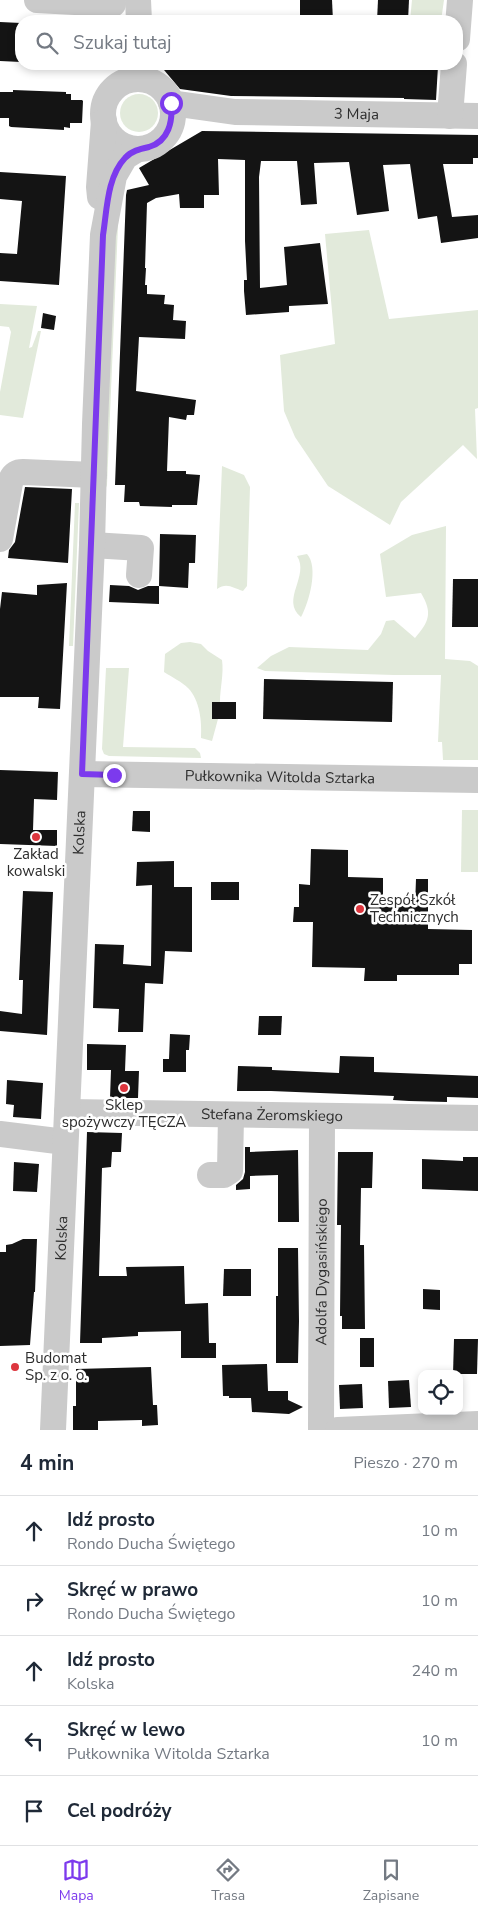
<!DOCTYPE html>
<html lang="pl">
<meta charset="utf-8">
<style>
:root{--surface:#fff;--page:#f6f6f7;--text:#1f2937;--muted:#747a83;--line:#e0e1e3;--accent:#7c3aed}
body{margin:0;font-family:"Nunito Sans",sans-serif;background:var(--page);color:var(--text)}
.controls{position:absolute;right:15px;bottom:15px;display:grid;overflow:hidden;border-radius:10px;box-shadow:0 2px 8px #0003}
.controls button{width:45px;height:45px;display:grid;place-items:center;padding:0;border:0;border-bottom:1px solid var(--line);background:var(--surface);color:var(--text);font:25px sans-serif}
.stop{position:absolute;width:15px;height:15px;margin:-11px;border:4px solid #7c3aed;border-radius:50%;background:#fff}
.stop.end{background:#7c3aed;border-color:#fff;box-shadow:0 1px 5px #0008}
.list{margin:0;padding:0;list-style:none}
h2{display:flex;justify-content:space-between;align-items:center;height:65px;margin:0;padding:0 20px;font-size:21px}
h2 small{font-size:16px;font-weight:400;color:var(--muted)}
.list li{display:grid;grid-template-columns:32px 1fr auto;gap:15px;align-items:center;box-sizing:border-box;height:70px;padding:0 20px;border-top:1px solid var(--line)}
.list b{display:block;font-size:19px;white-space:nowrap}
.list p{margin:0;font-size:16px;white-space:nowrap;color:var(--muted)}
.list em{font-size:16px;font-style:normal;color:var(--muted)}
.icon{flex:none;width:28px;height:28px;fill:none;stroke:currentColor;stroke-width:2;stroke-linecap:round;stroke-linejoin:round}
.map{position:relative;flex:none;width:478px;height:1430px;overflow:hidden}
.search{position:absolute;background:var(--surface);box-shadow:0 2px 8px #0003;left:15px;right:15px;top:15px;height:55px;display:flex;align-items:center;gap:12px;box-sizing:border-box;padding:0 18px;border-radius:20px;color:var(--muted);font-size:19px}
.sheet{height:415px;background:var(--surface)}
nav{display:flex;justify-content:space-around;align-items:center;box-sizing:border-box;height:70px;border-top:1px solid var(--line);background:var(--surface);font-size:14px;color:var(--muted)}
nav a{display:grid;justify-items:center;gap:2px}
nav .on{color:var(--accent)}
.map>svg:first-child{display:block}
</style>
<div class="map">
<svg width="478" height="1430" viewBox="0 0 478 1430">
<rect width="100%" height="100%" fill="#fff"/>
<!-- green -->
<g fill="#e2eadb">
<polygon points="412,0 444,0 441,21 410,21"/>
<circle cx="139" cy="113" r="19"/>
<polygon points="116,195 119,202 107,485 105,490"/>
<polygon points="369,230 389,319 478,310 478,408 475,409 477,459 463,445 401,502 390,525 328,486 295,437 284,411 280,355 335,344 325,234"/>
<polygon points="0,304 37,306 29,348 32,347 38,331 41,331 23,418 0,415 0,392 11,332 9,327 0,326"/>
<path d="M222,466L244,475L250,487L247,586L243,591C233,588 227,582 217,589Z"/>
<polygon points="75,503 79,503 73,646 69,646"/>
<path d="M446,526L445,659L470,661L478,666V760H443L442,742H438L441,675H394L265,671L257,668L271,656L289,647L368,650L381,634L386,621L394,620L415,638C429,622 433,613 421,593L386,597L380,554L412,535Z"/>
<path d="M307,554C319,567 309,603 301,617C280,600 310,576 297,556Z"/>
<path d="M190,642L201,644L208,651L222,660C224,674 220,688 220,702H212L218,719L212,741L201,738C202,722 200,700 188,688C182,682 172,677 164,672L165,654L181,643Z"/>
<polygon points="106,668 129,668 123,747 195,748 200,753 201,758 109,756 104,754 102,749"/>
<polygon points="462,810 478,810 478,872 461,872"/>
</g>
<!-- building -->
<g fill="#141414">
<polygon points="300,0 332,0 333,21 300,21"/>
<polygon points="378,0 409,0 408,21 377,21"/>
<polygon points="0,22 21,23 21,62 0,61"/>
<polygon points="159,64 382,64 438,66 436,100 404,99 404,98 231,96 180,89"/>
<polygon points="13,90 66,92 66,94 71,94 71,100 82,100 83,101 82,123 70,123 70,128 64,127 64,130 11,127 9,126 9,118 0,118 0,92 13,92"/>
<polygon points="202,131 478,135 478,158 473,158 473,164 443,164 452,217 478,215 478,238 441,243 437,216 418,219 410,164 383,165 389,211 357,215 349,162 314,163 317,204 301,205 297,161 261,161 259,177 260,288 287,285 284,247 320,243 328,304 289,306 289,312 246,315 244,291 244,280 247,280 245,241 245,160 218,159 219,195 204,195 204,208 180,208 179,194 156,198 147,203 145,268 146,268 145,285 147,285 147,294 165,295 164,304 174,305 173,320 186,321 185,339 139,337 136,391 196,400 194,415 187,415 186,420 169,417 167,471 186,471 186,474 200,475 197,505 172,505 172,507 140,506 139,502 124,502 125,485 115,485 126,195 127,190 149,185 139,168"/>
<polygon points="0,172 66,176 59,285 0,281 0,253 17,254 22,201 0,199"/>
<polygon points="43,313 56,316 54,330 41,328"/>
<polygon points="25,487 72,489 68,563 8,558 9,550 15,542"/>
<polygon points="160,534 196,535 195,563 189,563 188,588 159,586"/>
<polygon points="453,579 478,579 478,627 452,627"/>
<polygon points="67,583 60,709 38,708 39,697 0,697 0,609 2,592 37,595 37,585"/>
<polygon points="110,585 129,586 138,590 148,586 159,586 159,604 109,602"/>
<polygon points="264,679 393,682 392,722 263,719"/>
<rect x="212" y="702" width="24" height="17"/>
<polygon points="0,770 58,772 57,800 34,799 33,830 57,830 57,846 0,844"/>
<polygon points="133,811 150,811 150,832 132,831"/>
<polygon points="311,849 348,850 348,877 383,878 383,906 415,906 416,879 428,879 428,929 472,930 472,964 459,964 459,975 397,975 397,981 364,981 365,968 312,967 313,922 293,922 294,907 299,907 299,884 310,885"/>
<polygon points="174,861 174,887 192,887 192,952 165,951 163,984 145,983 143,1032 118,1032 119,1009 93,1008 95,944 124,945 123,964 151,966 152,885 136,886 137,862"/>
<rect x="211" y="882" width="28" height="18"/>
<polygon points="23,891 53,892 47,1035 0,1031 0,1011 22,1014 23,980 19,980"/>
<polygon points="259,1016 282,1016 281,1035 258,1035"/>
<polygon points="170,1034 190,1035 189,1050 186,1050 186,1072 163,1072 163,1059 169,1059"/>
<polygon points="87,1044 126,1045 125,1071 139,1071 138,1098 110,1098 111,1070 87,1070"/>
<polygon points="340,1056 374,1057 374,1072 478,1076 478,1098 447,1097 447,1102 409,1101 393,1100 394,1096 271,1091 237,1091 238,1066 272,1067 272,1070 339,1073"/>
<polygon points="7,1080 43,1083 41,1119 13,1117 14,1105 6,1104"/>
<polygon points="87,1132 122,1133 121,1152 112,1152 111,1167 102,1168 99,1276 127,1276 126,1267 184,1266 185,1304 208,1303 209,1343 216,1343 216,1358 181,1358 181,1331 138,1332 138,1336 102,1338 102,1343 80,1343"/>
<polygon points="245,1147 250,1147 250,1152 298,1150 299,1222 278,1222 278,1175 250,1176 250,1189 236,1190 236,1185 243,1179 245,1172"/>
<polygon points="338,1152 373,1152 372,1188 361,1188 360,1245 364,1245 365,1329 342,1329 342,1316 340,1316 341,1225 337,1225"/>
<polygon points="463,1157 478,1157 478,1191 422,1189 422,1159 463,1161"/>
<polygon points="14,1162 39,1164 37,1192 13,1191"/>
<polygon points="23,1239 37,1239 35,1292 34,1292 30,1345 0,1346 0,1252 6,1252 6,1245 12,1244"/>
<polygon points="278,1248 298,1248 299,1321 298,1363 276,1363 276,1296 278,1296"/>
<polygon points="224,1269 251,1269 251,1296 223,1296"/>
<polygon points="423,1289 440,1290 440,1310 423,1309"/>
<rect x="360" y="1338" width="14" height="29"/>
<polygon points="454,1339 478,1339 477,1374 453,1374"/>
<polygon points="267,1364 268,1391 288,1391 288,1400 303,1407 289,1414 252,1412 251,1398 229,1398 229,1396 223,1396 222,1365"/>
<polygon points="151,1367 153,1405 157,1405 158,1425 142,1426 142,1420 98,1421 98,1430 73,1430 73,1406 76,1406 76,1369"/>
<polygon points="409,1380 411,1407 389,1408 388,1381"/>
<polygon points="362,1384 363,1408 340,1409 339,1385"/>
</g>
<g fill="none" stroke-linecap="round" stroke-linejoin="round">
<!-- minor -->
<g stroke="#cacaca" stroke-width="26">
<polyline points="37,0 113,4"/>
<polyline points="138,0 139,21"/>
<polyline points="457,39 460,0"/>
<circle cx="138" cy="114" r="35"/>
<path id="s1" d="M171,103L235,112L478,116"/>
<polyline points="450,116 454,64"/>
<polyline points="100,197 99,187 104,121"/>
<path d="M0,539L10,483C12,476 15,472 23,472L94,475"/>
<polyline points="92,545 141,548 139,575"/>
<path id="s2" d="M82,774L478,780"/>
<path id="s3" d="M67,1112L478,1118"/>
<polyline points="0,1134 65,1142"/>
<polyline points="210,1175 224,1175 230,1171 231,1115"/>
<path id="s4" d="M53,1430L92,545L95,424L103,235L114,176L125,157L138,149"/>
<path id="s5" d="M321,1430L322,1116"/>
<polyline points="338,1430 478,1424"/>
</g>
</g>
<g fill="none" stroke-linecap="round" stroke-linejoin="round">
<!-- route -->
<path stroke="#7c3aed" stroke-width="6" d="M114,775L82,774L103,235C107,210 107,177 125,158C131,151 140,149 149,147C169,141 173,121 171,103"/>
</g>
<!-- markers -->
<g fill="#dd363e" stroke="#fff" stroke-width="2">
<circle cx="36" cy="837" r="5"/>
<circle cx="360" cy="909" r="5"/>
<circle cx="124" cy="1088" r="5"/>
<circle cx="15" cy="1367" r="5"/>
</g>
<g text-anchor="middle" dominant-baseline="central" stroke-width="5" stroke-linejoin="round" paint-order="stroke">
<!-- street labels -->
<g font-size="15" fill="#2d2d2d" stroke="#fff">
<text stroke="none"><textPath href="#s1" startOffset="186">3 Maja</textPath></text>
<text stroke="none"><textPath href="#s2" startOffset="198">Pułkownika Witolda Sztarka</textPath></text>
<text stroke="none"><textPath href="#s4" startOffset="598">Kolska</textPath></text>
<text stroke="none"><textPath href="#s3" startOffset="205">Stefana Żeromskiego</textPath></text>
<text stroke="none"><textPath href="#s4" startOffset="192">Kolska</textPath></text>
<text stroke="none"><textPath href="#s5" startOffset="158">Adolfa Dygasińskiego</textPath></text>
</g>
<!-- poi labels -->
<g font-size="15" fill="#2d2d2d" stroke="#fff">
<text x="36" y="854">Zakład<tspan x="36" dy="17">kowalski</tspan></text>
<text x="370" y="900" text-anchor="start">Zespół Szkół<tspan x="370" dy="17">Technicznych</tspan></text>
<text x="124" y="1105">Sklep<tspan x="124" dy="17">spożywczy TĘCZA</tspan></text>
<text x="25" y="1358" text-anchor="start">Budomat<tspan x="25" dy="17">Sp. z o. o.</tspan></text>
</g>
</g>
</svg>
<div class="controls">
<button><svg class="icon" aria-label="locate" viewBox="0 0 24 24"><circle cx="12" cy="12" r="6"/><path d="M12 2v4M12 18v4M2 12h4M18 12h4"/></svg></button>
</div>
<div class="stop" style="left:171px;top:103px"></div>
<div class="stop end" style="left:114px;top:775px"></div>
<div class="search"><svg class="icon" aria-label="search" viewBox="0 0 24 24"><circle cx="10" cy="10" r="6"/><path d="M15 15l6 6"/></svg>Szukaj tutaj</div>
</div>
<section class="sheet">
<h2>4 min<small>Pieszo · 270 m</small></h2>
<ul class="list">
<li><svg class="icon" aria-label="ahead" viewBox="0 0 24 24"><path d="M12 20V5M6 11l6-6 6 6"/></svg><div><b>Idź prosto</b><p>Rondo Ducha Świętego</p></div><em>10 m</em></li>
<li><svg class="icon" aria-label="right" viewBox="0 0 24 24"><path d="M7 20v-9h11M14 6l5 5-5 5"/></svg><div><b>Skręć w prawo</b><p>Rondo Ducha Świętego</p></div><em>10 m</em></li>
<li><svg class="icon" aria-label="ahead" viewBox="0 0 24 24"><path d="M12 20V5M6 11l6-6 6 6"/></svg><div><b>Idź prosto</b><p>Kolska</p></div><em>240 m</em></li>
<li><svg class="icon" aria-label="left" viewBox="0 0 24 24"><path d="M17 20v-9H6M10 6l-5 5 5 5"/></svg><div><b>Skręć w lewo</b><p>Pułkownika Witolda Sztarka</p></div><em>10 m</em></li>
<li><svg class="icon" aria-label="arrive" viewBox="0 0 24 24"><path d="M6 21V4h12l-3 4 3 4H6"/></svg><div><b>Cel podróży</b></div></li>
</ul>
</section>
<nav>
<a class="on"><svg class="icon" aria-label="map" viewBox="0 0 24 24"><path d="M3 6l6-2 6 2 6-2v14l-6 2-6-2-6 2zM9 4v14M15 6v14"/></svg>Mapa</a>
<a><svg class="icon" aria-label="directions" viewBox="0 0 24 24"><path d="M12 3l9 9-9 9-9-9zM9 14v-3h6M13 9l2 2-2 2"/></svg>Trasa</a>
<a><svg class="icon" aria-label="saved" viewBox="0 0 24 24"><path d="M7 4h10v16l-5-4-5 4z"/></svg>Zapisane</a>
</nav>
